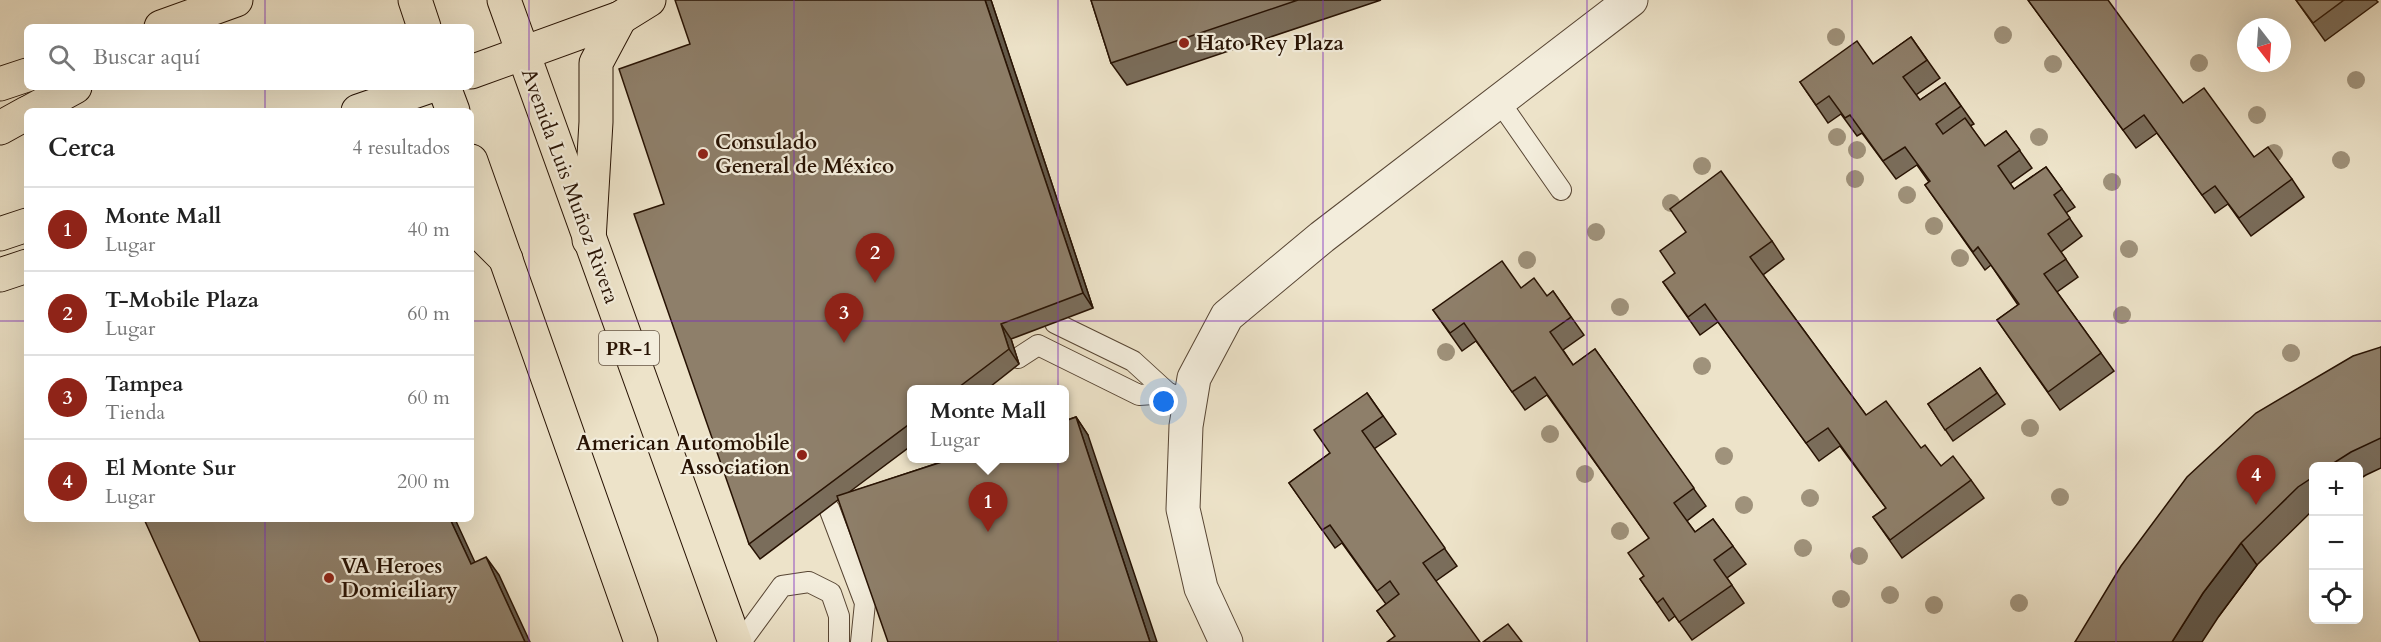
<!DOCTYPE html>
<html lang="es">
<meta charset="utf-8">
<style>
:root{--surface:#fff;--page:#f6f6f6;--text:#222;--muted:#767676;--line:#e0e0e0;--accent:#8f2418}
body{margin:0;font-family:Cardo,serif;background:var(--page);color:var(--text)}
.controls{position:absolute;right:18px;bottom:18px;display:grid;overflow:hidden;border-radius:9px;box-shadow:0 6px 24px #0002}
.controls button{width:54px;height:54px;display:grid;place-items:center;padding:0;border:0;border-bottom:2px solid var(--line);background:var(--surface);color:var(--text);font:30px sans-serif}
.compass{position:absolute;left:2237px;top:18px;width:54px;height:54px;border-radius:50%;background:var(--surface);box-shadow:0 6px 24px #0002;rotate:163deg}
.you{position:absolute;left:1164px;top:402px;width:21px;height:21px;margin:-15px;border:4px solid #fff;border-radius:50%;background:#1a73e8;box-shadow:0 0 0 9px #1a73e833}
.badge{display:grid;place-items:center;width:39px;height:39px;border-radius:50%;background:var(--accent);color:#fff;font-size:20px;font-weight:700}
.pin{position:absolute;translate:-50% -50px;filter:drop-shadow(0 2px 3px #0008)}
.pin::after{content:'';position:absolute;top:32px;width:21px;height:18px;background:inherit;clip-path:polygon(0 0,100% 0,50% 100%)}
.popup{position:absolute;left:907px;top:385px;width:162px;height:78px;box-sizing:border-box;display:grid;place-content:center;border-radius:9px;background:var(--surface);filter:drop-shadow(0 2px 4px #0005);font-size:20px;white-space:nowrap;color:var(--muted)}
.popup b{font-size:22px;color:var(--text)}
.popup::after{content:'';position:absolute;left:50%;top:100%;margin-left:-12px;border:12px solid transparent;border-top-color:var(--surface)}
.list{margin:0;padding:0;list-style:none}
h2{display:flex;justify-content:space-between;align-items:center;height:78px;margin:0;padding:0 24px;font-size:26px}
h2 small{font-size:20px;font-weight:400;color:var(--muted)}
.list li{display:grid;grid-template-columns:39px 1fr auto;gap:18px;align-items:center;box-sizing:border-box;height:84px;padding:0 24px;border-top:2px solid var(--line)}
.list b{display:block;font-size:22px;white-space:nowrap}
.list p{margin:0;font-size:20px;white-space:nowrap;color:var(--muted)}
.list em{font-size:20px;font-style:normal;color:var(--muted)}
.icon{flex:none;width:33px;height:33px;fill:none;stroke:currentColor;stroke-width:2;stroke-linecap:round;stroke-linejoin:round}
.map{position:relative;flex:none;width:2381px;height:642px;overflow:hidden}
.search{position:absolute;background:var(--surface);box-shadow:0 6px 24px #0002;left:24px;top:24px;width:450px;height:66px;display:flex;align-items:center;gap:15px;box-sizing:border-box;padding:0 21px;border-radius:9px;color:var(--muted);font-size:22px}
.panel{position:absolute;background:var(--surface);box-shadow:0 6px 24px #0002;left:24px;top:108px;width:450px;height:414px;border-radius:9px}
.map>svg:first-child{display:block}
</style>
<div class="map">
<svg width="2381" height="642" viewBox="0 0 2381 642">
<rect width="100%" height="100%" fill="#ede3c9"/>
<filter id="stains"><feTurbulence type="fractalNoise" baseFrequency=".00333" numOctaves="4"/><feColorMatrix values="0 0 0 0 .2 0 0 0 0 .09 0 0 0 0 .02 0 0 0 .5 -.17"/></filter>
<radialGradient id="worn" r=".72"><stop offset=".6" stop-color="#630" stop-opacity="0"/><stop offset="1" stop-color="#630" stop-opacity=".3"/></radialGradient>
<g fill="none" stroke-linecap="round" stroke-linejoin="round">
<!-- lane casing -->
<g stroke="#584634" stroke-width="22">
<g id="lane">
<polyline points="1499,101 1561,190"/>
<polyline points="1055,323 1133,361 1168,393"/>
<polyline points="1018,358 1038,345 1139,395 1168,393 1190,400"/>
<polyline points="829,508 865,603 861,642"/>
<polyline points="741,642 782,586 809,582 831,593 839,616 839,642"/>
</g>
</g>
<!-- street casing -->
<g stroke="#584634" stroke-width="35">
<polyline id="street" points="1226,642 1201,588 1183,509 1186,426 1194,378 1227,316 1322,237 1631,0"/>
</g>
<!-- primary casing -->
<g stroke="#271203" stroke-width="35">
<g id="primary">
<polyline points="415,0 424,27"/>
<polyline points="504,0 735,642"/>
<polyline points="444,87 453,111"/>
<polyline points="471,161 641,642"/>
</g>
</g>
<!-- highway casing -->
<g stroke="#271203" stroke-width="35">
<g id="highway">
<polyline points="161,27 236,0"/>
<polyline points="471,72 620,18 649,0"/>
<polyline points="0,84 27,75"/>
<polyline points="31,111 75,87"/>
<polyline points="358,111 428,87"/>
<polyline points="0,128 27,113"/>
<polyline points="471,224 506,259"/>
<polyline points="0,234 27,225"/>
<polyline points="589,240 596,122 596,63 620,18"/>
<polyline points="0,275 27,266"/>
</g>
</g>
<!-- lane -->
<use href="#lane" stroke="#f3eddc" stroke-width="20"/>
<!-- street -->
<use href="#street" stroke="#f3eddc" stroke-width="33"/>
<!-- primary -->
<use href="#primary" stroke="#ede3c9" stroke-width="33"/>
<!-- highway -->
<use href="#highway" stroke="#ede3c9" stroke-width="33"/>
</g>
<!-- trees -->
<g fill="#9f927b">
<circle cx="2003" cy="35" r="9"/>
<circle cx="1836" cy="37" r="9"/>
<circle cx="2199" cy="63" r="9"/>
<circle cx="2053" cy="64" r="9"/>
<circle cx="2356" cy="80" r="9"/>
<circle cx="2257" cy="115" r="9"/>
<circle cx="1837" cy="137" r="9"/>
<circle cx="2039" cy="137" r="9"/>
<circle cx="1857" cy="150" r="9"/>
<circle cx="2274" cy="153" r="9"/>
<circle cx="2341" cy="160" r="9"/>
<circle cx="1702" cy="166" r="9"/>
<circle cx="1855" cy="179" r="9"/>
<circle cx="2112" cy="182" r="9"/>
<circle cx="1907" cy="195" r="9"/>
<circle cx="1671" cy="203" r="9"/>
<circle cx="1934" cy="226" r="9"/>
<circle cx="1596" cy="232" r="9"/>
<circle cx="2129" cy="249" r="9"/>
<circle cx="1960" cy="258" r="9"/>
<circle cx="1527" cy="260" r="9"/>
<circle cx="1620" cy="307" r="9"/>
<circle cx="2122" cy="315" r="9"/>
<circle cx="1446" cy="352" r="9"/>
<circle cx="2291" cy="353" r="9"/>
<circle cx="1702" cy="366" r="9"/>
<circle cx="2030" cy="428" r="9"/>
<circle cx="1550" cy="434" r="9"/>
<circle cx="1724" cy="456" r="9"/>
<circle cx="1585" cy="474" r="9"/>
<circle cx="2060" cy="497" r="9"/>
<circle cx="1810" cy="498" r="9"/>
<circle cx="1744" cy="505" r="9"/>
<circle cx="1620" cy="531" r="9"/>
<circle cx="1803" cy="548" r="9"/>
<circle cx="1859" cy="556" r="9"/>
<circle cx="1890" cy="595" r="9"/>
<circle cx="1841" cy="599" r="9"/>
<circle cx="2019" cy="603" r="9"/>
<circle cx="1934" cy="605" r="9"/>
</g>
<!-- wall -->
<g fill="#7a6d5b" stroke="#271203" stroke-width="1.5">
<polygon points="991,0 1093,308 1011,339 1019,364 986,390 912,390 912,445 848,493 1076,417 1088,435 838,500 760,559 749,544 664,204"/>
<polygon points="1091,0 1381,0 1127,85 1111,63"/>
<polygon points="2028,0 2183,103 2254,157 2292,179 2304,197 2251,236 2228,204 2215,213 2157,133 2136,148"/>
<polygon points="2296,0 2376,0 2378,2 2325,41"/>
<polygon points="1911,37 1940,78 1916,95 1920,100 1945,83 1974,124 1970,126 1985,146 2006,131 2032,168 2010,184 2014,189 2046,167 2075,207 2066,213 2082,236 2061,252 2078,277 2057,292 2114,371 2060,410 1997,320 2018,305 1991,265 1985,270 1925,185 1929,182 1917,165 1896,179 1862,133 1857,136 1841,114 1828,123 1800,82 1873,64"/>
<polygon points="1772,241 1784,259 1763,275 1866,415 1921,448 1941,466 1971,480 1984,498 1902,558 1873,517 1886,508 1840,446 1819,461 1718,322 1700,335 1663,282"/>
<polygon points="1521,288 1547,296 1553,291 1584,335 1563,350 1573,365 1595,349 1706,506 1687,521 1695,532 1713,519 1746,564 1727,578 1744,603 1692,640 1675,616 1669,621 1640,579 1644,576 1649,538 1547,395 1525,410 1476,341 1462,351 1433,310"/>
<polygon points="2381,347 2381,468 2366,475 2358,480 2358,466 2313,466 2313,510 2257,565 2219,616 2075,642"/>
<polygon points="1980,368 2005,404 1953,441 1928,404"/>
<polygon points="1367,393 1396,434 1374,449 1457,566 1436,581 1395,636 1377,611 1386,604 1342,543 1335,548 1289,483 1330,453"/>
</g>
<!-- shaded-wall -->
<g fill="#63594a" stroke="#271203" stroke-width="1.5">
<polygon points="985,0 991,0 1093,308 1083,293"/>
<polygon points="1001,324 1011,339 1019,364 1009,349"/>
<polygon points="1076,417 1088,435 1157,642 1150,642"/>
<polygon points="450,519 455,519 484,582 471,564"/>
<polygon points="2241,543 2257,565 2219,616 2202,642 2172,642 2203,593"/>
<polygon points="486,557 499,575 530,642 525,642"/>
</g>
<!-- building -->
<g fill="#8e7f6a" stroke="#271203" stroke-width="1.5">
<polygon points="675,0 985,0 1083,293 1001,324 1009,349 955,390 912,390 912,422 749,544 634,214 664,204 619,69 690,44"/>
<polygon points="1091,0 1298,0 1111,63"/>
<polygon points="2028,0 2108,0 2183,103 2204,88 2254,157 2268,147 2292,179 2239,218 2215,186 2202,195 2144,115 2123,130"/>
<polygon points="2296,0 2344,0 2313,23"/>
<polygon points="1911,37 1927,60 1903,77 1920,100 1945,83 1961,106 1936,124 1943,134 1965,118 1985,146 2006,131 2020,150 1998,166 2014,189 2046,167 2062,189 2054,195 2070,218 2048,234 2066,259 2044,274 2101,353 2048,392 1997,320 2019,304 1978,247 1973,252 1925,185 1930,181 1905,147 1883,161 1850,115 1845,118 1829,96 1816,105 1800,82 1857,41 1873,64"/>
<polygon points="1721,171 1772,241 1750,257 1866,415 1886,401 1921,448 1925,445 1941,466 1953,456 1971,480 1890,540 1873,517 1886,508 1828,428 1806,443 1705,304 1688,317 1663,282 1675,273 1660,251 1686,232 1670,209"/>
<polygon points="1502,261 1521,288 1534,278 1547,296 1553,291 1571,317 1550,332 1573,365 1595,349 1694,488 1674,503 1695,532 1713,519 1733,546 1714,560 1732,585 1679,622 1663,598 1657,603 1640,579 1644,576 1628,553 1649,538 1535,377 1512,392 1464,323 1450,333 1433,310"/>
<polygon points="2381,347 2381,438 2351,452 2329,466 2313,466 2313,477 2298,487 2241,543 2203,593 2172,642 2075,642 2121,566 2187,477 2256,413 2353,356"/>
<polygon points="1980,368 1997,393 1945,430 1928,404"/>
<polygon points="1367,393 1383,416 1362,431 1445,548 1423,563 1480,642 1387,642 1395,636 1377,611 1399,594 1390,581 1377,591 1330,525 1322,530 1289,483 1330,453 1314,430"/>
<polygon points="1076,417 1150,642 888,642 837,496 951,459 1065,459 1065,421"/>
<polygon points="144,519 450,519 471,564 486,557 525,642 200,642"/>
<polygon points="1508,624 1522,642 1483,642"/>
</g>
<!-- grid -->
<path fill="none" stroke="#7b2cbf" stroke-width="1.5" stroke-opacity="0.55" d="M265,0V27M529,0V642M794,0V642M1058,0V642M1323,0V642M1587,0V642M1852,0V642M2116,0V642M265,87V111M0,321H27M471,321H2381M265,519V642"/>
<!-- markers -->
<g fill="#8f2418" stroke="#f3eddc" stroke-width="2">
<circle cx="1184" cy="43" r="6"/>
<circle cx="703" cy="154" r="6"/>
<circle cx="802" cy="455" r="6"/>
<circle cx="329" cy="578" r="6"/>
</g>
<g text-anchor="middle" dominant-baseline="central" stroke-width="4.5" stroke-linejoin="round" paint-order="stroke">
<!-- shield labels -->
<rect fill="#f3eddc" stroke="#645444" stroke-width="1.5" x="599" y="331" width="60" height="34" rx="4.5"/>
<g font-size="20" font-weight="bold" fill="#271203">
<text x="629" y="348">PR-1</text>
</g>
<!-- poi labels -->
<g font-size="21" font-weight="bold" fill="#271203" stroke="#f3eddc" text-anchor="start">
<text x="1196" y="43">Hato Rey Plaza</text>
<text x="715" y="142">Consulado<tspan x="715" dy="24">General de México</tspan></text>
<text x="790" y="443" text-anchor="end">American Automobile<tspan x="790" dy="24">Association</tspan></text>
<text x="341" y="566">VA Heroes<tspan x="341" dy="24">Domiciliary</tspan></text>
</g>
<!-- street labels -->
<g font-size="21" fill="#271203" stroke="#f3eddc">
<text transform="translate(570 186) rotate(70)">Avenida Luis Muñoz Rivera</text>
</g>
</g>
<rect width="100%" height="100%" filter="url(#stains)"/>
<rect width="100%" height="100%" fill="url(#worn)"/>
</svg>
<div class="controls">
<button>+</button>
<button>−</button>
<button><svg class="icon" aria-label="locate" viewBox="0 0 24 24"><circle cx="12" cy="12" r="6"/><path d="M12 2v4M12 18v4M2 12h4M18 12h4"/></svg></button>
</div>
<svg class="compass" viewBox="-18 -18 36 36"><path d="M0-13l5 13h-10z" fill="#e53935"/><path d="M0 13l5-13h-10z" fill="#767676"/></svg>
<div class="you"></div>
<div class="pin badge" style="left:988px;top:532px">1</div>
<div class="popup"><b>Monte Mall</b>Lugar</div>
<div class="pin badge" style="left:875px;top:283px">2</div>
<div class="pin badge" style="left:844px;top:343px">3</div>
<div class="pin badge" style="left:2256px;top:505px">4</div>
<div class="search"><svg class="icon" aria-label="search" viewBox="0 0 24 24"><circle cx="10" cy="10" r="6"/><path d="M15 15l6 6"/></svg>Buscar aquí</div>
<section class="panel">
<h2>Cerca<small>4 resultados</small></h2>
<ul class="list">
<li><span class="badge">1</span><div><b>Monte Mall</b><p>Lugar</p></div><em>40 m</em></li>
<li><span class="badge">2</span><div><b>T-Mobile Plaza</b><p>Lugar</p></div><em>60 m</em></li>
<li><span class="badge">3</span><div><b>Tampea</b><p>Tienda</p></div><em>60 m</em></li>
<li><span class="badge">4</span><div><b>El Monte Sur</b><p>Lugar</p></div><em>200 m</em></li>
</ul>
</section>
</div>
